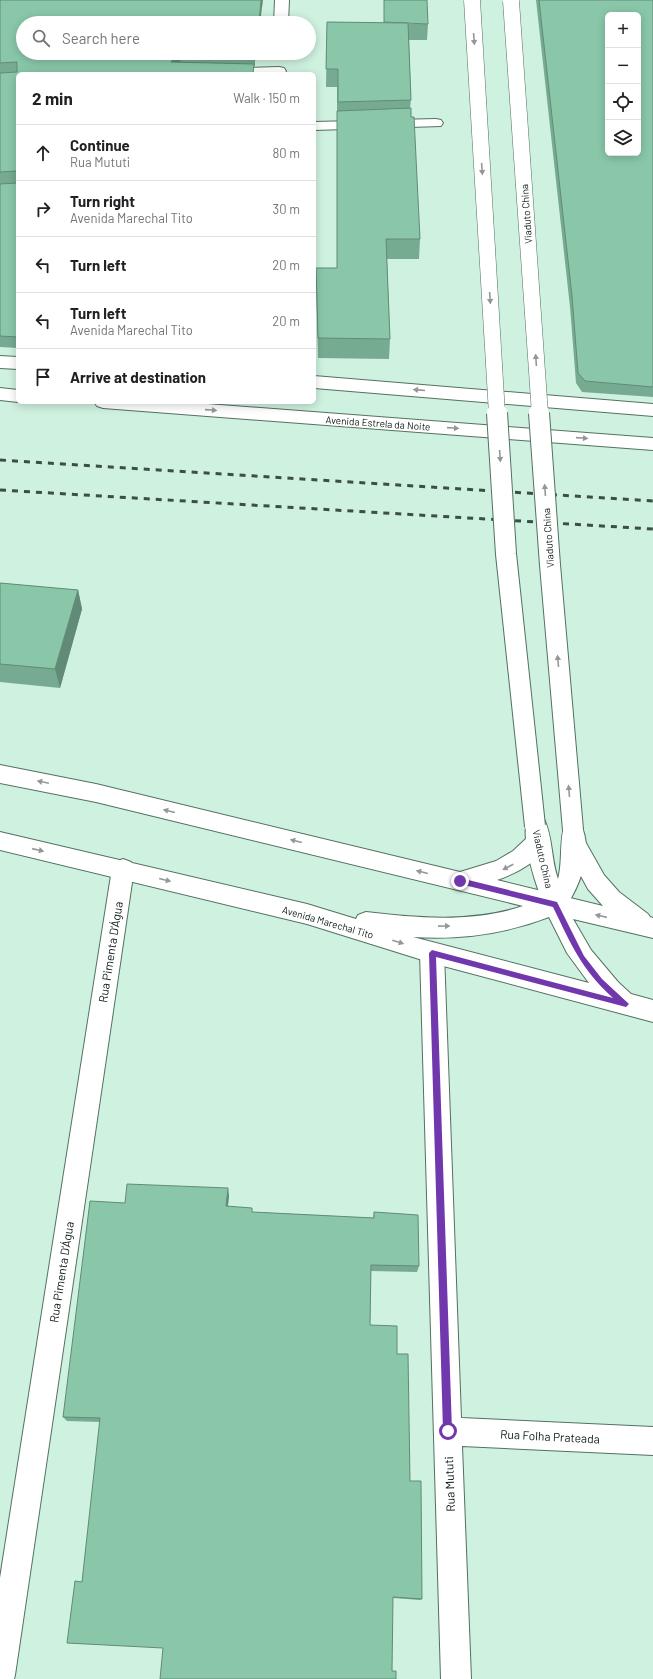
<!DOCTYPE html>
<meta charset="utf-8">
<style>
:root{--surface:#fff;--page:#f6f6f6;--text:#202124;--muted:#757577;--line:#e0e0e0}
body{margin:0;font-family:Barlow,sans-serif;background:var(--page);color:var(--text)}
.controls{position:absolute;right:12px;top:12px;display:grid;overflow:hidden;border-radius:6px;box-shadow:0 2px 10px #0003}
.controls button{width:36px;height:36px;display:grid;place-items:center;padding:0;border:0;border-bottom:1px solid var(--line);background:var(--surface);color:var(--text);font:20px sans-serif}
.stop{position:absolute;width:12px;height:12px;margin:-9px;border:3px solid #7137ad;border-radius:50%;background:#fff}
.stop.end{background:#7137ad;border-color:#fff;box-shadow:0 1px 4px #0008}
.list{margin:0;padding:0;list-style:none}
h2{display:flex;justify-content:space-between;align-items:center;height:52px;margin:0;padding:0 16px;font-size:17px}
h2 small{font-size:13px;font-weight:400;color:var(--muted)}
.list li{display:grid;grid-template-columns:26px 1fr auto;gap:12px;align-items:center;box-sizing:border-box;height:56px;padding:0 16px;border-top:1px solid var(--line)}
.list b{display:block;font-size:15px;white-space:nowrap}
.list p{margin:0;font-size:13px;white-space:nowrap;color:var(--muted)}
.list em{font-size:13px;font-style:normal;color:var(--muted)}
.icon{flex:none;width:22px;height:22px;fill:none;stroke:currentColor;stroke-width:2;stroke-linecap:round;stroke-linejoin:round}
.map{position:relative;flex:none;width:653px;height:1679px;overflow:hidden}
.search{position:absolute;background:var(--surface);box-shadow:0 2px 10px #0003;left:16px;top:16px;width:300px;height:44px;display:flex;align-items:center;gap:10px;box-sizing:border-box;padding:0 14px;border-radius:22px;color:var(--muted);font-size:15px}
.panel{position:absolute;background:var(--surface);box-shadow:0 2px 10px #0003;left:16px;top:72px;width:300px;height:332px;border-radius:6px}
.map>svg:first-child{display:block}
</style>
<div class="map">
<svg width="653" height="1679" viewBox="0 0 653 1679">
<rect width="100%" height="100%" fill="#cff1df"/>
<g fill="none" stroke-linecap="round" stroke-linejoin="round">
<!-- lane casing -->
<g stroke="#537162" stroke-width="2">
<polygon id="lane" points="436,119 441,120 443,123 441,126 314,130 314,122"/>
</g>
<!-- street casing -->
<g stroke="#537162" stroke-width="2">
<g id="street">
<polygon points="275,0 289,0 288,23 274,23"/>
<polygon points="279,67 284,68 286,71 284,74 174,74 176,71 181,70"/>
<polygon points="123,859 131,862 134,869 15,1675 14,1679 0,1679 0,1578 112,869 115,862"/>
<polygon points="432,943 440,946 444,953 461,1418 653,1427 653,1455 462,1446 471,1679 441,1679 420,953 424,946"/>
</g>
</g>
<!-- secondary casing -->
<g stroke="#537162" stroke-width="2">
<g id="secondary">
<polygon points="0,356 18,357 18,369 0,368"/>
<polygon points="314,376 653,404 653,416 314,388"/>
<polygon points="0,388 18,390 18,402 0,400"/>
<polygon points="94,402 181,402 653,438 653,450 103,408 97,406"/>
<path d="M536,817L544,819C553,837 551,860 558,879C563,862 559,838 565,825L573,823L581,825C594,853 579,888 563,911L555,914L547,911C538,893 519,837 528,819Z"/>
</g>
</g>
<!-- primary casing -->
<g stroke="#537162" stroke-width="2">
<path id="primary" d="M0,765L96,784L460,872L496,861L513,851L530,835L538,833L546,835L549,842C539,862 517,873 497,880L603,906L588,889L563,843L566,836L574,834L582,836L604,875L619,892L648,914L650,917L653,918V938L573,919L591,950L618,982L631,994L653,1000V1022L432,963L307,924L0,850V832L307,904L356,919L358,915L366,912C417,918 473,923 523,906L96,802L0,783ZM549,917L567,953L589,983L413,937C461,940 505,934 549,917Z"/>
</g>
<!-- lane -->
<use href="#lane" fill="#fff" fill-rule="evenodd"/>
<!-- street -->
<use href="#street" fill="#fff" fill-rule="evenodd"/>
<!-- secondary -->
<use href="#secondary" fill="#fff" fill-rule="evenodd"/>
<!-- primary -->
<use href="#primary" fill="#fff" fill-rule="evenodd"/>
<!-- rail -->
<g stroke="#3c4e45" stroke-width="3" stroke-dasharray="6 6" stroke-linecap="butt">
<polyline points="0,460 653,501"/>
<polyline points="0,490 653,529"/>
</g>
<!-- secondary-bridge-far1 casing -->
<g stroke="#537162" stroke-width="17" stroke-linecap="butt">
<g id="secondary-bridge-far1">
<polyline points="472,0 497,414"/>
<polyline points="511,1 540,414"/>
</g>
</g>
<!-- secondary-bridge casing -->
<g stroke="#537162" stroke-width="22" stroke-linecap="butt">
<g id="secondary-bridge">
<polyline points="497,413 506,554 535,826"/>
<polyline points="539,413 550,565 573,830"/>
</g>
</g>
<!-- secondary-bridge-far1 -->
<use href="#secondary-bridge-far1" stroke="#fff" stroke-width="16"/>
<!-- secondary-bridge -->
<use href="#secondary-bridge" stroke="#fff" stroke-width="20"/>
</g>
<!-- wall -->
<g fill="#77ab91">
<polygon points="0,0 261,18 23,53 259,53 258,56 255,57 255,66 18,74 18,348 0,347"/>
<polygon points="536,0 653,0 653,397 582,392 576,383 570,307"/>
<polygon points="327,22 428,24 427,40 409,40 411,100 410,108 420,239 419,259 387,259 390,339 389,359 318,358 316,268 337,268 337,87 326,87"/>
<polygon points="0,583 78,590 82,609 60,688 0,682"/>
<polygon points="229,1195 228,1206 253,1212 373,1218 374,1212 419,1266 417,1272 371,1271 370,1325 397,1354 410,1481 422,1599 420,1600 393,1598 163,1648 82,1582 100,1422 67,1421 63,1417 125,1203"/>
</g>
<!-- shaded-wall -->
<g fill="#618b76">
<polygon points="261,0 263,0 260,23 259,23"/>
<polygon points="254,53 259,53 258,56 255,57 255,66"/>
<polygon points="180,57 181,68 171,62 174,58"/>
<polygon points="78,590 82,609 60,688 55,669"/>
<polygon points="228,1188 229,1195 227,1213 226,1206"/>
</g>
<!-- building -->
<g fill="#8ac7a9" stroke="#618b76" fill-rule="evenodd">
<polygon points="0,0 261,0 259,23 23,23 23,53 254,53 254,54 180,57 174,58 171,62 254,64 253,74 18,74 18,337 0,336 0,184 17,183 17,171 0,172 0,73 17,72 17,62 0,63"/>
<polygon points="384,0 427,0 428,24 384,22"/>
<path d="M539,0H653V387L585,381L578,373L572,296ZM608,15H638V153H608Z"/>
<polygon points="327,22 408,23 411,100 338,102 338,69 326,69"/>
<polygon points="411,108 411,117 414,117 420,239 386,239 390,339 318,338 316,268 337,268 337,111"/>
<polygon points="0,583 78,590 55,669 0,664"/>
<polygon points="127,1184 228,1188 226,1206 252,1208 252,1212 374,1218 374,1212 418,1215 419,1266 371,1265 370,1325 397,1326 397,1354 408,1354 410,1481 421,1481 422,1599 393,1597 392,1671 396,1671 396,1679 160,1679 163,1648 67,1643 75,1581 82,1582 100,1418 63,1417 90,1201 125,1203"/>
</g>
<!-- one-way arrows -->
<defs><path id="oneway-solid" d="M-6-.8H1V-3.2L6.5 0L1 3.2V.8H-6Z"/></defs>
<g fill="#939896">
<use href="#oneway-solid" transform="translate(474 39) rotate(86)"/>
<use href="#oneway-solid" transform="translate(482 169) rotate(86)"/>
<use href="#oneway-solid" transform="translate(490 298) rotate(86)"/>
<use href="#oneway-solid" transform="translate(536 360) rotate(-94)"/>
<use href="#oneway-solid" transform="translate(419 390) rotate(-175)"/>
<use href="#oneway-solid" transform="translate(211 410) rotate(4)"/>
<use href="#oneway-solid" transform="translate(453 428) rotate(4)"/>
<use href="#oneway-solid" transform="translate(582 438) rotate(4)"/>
<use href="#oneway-solid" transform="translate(500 456) rotate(86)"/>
<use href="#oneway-solid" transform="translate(545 490) rotate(-94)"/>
<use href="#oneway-solid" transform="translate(558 661) rotate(-95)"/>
<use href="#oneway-solid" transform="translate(43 782) rotate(-168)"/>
<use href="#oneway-solid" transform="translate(569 791) rotate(-95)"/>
<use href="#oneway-solid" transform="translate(169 811) rotate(-166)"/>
<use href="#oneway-solid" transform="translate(296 841) rotate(-166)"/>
<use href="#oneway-solid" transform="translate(38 850) rotate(13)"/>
<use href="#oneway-solid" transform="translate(508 867) rotate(153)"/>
<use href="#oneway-solid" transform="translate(422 872) rotate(-166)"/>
<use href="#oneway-solid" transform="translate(165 880) rotate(14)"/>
<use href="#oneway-solid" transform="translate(601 916) rotate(-167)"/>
<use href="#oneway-solid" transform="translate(444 926) rotate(-1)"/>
<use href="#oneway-solid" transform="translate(398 942) rotate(17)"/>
</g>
<!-- route -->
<path fill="#7137ad" d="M460,878L557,902L584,956L602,979L629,1004L626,1007L436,957L452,1431L448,1435L443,1431L429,953L432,950L613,998C581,969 571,944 553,907L460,884L457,881Z"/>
<g text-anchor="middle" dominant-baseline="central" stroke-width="3" stroke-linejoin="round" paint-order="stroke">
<!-- street labels -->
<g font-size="10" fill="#0e1b15" stroke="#fff">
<text transform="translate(526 214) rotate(-94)">Viaduto China</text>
<text transform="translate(378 423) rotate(4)">Avenida Estrela da Noite</text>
<text transform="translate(548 538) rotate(-94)">Viaduto China</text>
<text transform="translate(543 859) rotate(77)">Viaduto China</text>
<text transform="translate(328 922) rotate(16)">Avenida Marechal Tito</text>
</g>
<!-- near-street labels -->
<g font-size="12" fill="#0e1b15" stroke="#fff">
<text transform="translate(110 952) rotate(-81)">Rua Pimenta D'Água</text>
<text transform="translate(61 1272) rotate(-81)">Rua Pimenta D'Água</text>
<text transform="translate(550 1436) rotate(3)">Rua Folha Prateada</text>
<text transform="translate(449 1484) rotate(-92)">Rua Mututi</text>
</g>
</g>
</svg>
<div class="controls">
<button>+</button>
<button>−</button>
<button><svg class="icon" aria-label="locate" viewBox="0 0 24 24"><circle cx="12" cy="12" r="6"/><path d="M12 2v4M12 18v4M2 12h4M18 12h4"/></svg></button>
<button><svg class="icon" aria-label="layers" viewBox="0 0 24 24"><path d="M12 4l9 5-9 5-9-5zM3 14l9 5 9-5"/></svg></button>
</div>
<div class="stop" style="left:448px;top:1431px"></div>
<div class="stop end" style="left:460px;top:881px"></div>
<div class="search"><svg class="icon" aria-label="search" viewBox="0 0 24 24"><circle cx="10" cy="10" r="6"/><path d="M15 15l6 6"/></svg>Search here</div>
<section class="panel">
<h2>2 min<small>Walk · 150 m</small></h2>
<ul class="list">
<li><svg class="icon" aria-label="ahead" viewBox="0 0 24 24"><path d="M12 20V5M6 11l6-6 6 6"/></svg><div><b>Continue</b><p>Rua Mututi</p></div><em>80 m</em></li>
<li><svg class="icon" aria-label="right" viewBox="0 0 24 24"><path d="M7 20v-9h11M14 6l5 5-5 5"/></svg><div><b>Turn right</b><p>Avenida Marechal Tito</p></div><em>30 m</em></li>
<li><svg class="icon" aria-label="left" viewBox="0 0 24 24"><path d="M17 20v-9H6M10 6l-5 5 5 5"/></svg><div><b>Turn left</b></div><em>20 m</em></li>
<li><svg class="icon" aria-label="left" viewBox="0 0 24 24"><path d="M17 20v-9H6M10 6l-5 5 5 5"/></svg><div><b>Turn left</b><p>Avenida Marechal Tito</p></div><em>20 m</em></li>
<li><svg class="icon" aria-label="arrive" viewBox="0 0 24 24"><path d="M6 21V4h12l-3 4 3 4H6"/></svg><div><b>Arrive at destination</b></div></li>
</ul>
</section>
</div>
